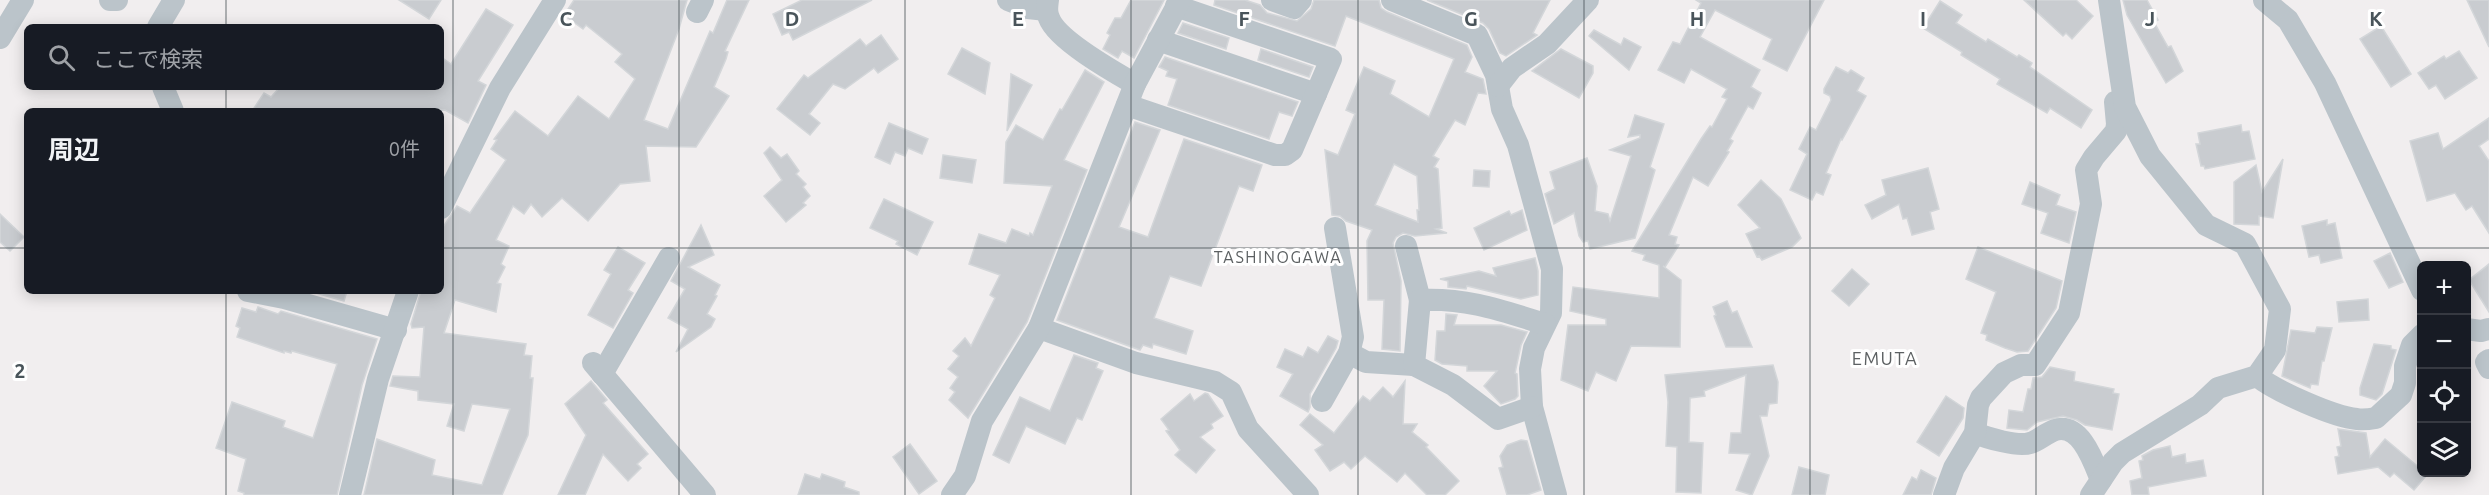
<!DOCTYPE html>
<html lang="ja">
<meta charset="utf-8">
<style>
:root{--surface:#171b24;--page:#20242c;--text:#f1f3f6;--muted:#9ea1a6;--line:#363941}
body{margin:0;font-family:Ubuntu,"Noto Sans JP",sans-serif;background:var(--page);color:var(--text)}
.controls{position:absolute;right:18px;bottom:18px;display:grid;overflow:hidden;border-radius:9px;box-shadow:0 3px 15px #0003}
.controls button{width:54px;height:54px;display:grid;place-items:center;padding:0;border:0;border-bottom:2px solid var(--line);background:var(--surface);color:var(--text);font:30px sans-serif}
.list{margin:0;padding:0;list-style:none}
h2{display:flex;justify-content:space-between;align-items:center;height:78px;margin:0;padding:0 24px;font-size:26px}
h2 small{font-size:20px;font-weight:400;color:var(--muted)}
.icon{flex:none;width:33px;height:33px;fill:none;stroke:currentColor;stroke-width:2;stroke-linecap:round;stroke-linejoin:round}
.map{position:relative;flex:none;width:2489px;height:495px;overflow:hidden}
.search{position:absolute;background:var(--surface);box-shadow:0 3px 15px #0003;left:24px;top:24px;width:420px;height:66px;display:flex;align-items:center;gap:15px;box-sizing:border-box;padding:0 21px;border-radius:9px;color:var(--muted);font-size:22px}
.panel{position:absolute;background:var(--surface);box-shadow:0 3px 15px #0003;left:24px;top:108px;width:420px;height:186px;border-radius:9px}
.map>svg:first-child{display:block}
</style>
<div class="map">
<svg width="2489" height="495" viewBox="0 0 2489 495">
<rect width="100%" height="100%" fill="#f1eeef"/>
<!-- building -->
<g fill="#c9ccd0" stroke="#d3d6d9" stroke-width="1.5" fill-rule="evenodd">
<polygon points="399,0 441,0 429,19"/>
<polygon points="574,0 687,0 679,29 644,120 668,129 710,31 713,33 727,0 749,0 725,51 728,52 726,59 714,87 729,96 696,147 646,146 650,181 620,184 588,221 562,198 542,217 531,204 524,214 513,206 496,240 509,246 501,264 505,267 497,283 501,284 496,312 455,300 444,333 526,344 524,355 532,356 530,378 533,378 528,435 502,495 364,495 377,439 435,460 432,475 482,485 510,409 472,404 464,431 447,426 454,404 418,400 418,391 390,386 393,376 420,377 424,327 412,328 411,324 421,291 441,291 441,230 457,206 470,213 506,160 491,149 497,140 494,139 515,111 548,136 578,96 609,119 635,79 615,62 622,54 586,25 583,29 564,15"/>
<polygon points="802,0 872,0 793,40 789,32 782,35 773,14"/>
<polygon points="1131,0 1164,0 1134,58 1122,51 1118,58 1103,49 1110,35 1107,33 1115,18 1121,18"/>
<path d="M1215,0H1245L1260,5L1267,13L1297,21L1311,9L1314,0H1379L1381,8L1387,12L1467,45L1472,57L1465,72L1483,79L1486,94L1478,93L1465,125L1455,120L1433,156L1439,159L1434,167L1438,169L1442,228L1436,229L1447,233L1415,236L1403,233L1396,237L1393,243L1401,281L1400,351L1382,349L1384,300H1368L1367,241L1372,230L1346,221L1340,216L1332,215L1325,150L1338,155L1355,114L1346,110L1364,67L1395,81L1390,94L1429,117L1454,59L1346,16L1335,46L1214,5ZM1394,164L1417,176L1419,210H1417L1418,222L1375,205Z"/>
<polygon points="1427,0 1550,0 1533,33 1537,35 1506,56 1500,53 1489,29 1483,23"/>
<polygon points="1696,0 1824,0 1787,71 1763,59 1772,39 1715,10 1700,37 1760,70 1751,87 1761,93 1753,109 1748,106 1730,139 1733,141 1727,151 1729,152 1708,186 1693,177 1669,235 1677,237 1675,244 1679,245 1665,267 1663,266 1681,280 1680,347 1631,346 1616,381 1596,372 1588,391 1561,380 1568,325 1606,325 1606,319 1570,311 1573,287 1659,298 1659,265 1643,260 1645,255 1632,251 1701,139 1710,126 1712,127 1727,99 1722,97 1727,89 1691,69 1684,83 1658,70 1673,42 1680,44 1701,3"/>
<polygon points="2024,0 2076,0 2093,16 2072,39 2066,33 2063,36"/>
<polygon points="2123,0 2147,0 2158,20 2154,22 2168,47 2171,46 2183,71 2166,83 2127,15"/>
<polygon points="2467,0 2489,0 2489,47"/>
<polygon points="1940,1 1962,15 1956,23 1986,42 1988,39 2017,57 2019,55 2032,63 2030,67 2092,110 2081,128 2050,108 2047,113 1997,84 2000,79 1961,55 1962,52 1923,28"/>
<polygon points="486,9 513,25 478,81 486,85 468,123 445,110 252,111 264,93 271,97 280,87 441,87 441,57 451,64"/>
<polygon points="1183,23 1229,38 1226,49 1178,33"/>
<polygon points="2381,26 2411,74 2391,87 2360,39"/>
<polygon points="1594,30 1621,45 1624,38 1641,47 1629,70 1589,36"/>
<polygon points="881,35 898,59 878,73 874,68 845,89 833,84 809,114 820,123 810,135 777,109 804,75 808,78 860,39 866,46"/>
<polygon points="962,48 990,63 985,94 948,74"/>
<polygon points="1261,49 1313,67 1309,77 1258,60"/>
<polygon points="1561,49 1593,66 1593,73 1579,98 1532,71"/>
<polygon points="2459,51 2477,78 2445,99 2436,85 2429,89 2418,73 2444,56 2446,59"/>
<polygon points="1165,57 1298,102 1292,116 1279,112 1269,139 1168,105 1177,79 1166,76 1168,71 1159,67"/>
<polygon points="1836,67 1848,73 1851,70 1864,78 1857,91 1866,96 1842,140 1841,139 1826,173 1831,175 1823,195 1816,192 1812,200 1790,190 1807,154 1799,149 1810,127 1816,130 1831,100 1830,96 1824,93 1824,89"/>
<polygon points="1085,70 1104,82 1064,160 1087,170 1027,322 968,418 949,400 955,392 950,388 958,377 948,369 959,356 953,351 965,338 971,346 995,298 990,295 1000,275 969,264 979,234 1006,243 1012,229 1029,236 1030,233 1033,235 1052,186 1004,183 1006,142 1016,125 1043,140 1060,109 1062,110"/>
<polygon points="1011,74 1032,85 1007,131"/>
<polygon points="1635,115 1664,124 1650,167 1655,170 1635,238 1590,249 1588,241 1583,242 1579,236 1574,213 1554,224 1545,194 1555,189 1550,172 1587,158 1597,186 1595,211 1608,214 1610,221 1631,156 1610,150 1640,138 1640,135 1628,137"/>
<polygon points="2489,118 2489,139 2479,146 2489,161 2489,233 2472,206 2466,210 2455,193 2427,201 2410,141 2438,133 2443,149"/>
<polygon points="1135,122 1160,130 1119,227 1148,237 1184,139 1262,165 1253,191 1239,186 1201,286 1170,276 1154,318 1193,331 1186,354 1153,344 1152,348 1143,345 1140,350 1057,320"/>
<polygon points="889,123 928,139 922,154 908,148 905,156 895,152 890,164 875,157"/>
<polygon points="2241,125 2242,132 2249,131 2255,159 2205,169 2204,166 2201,166 2196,144 2200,144 2198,133"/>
<polygon points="770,147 781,158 787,154 799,171 796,174 806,184 803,187 810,196 803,203 806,205 786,222 764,196 782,180 764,153"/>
<polygon points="943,155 976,160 972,183 940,178"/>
<polygon points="2283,159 2273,218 2259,216 2259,225 2234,224 2234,182 2256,165 2262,192"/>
<polygon points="1928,168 1939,209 1930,212 1934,229 1912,235 1907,218 1903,219 1899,204 1872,219 1865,205 1886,195 1882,180"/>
<polygon points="1474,170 1490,171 1489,187 1473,186"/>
<polygon points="1761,180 1781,199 1801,238 1792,247 1762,260 1759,256 1757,257 1746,234 1760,228 1738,205"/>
<polygon points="2030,182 2060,195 2056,205 2076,212 2069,243 2041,233 2048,213 2022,204"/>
<polygon points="884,199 933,222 917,255 896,244 898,241 870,228"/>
<polygon points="1522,210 1527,230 1484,250 1474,228 1509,211 1511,215"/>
<polygon points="0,214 24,237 10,251 0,242"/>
<polygon points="2327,220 2327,225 2335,223 2342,258 2321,263 2319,255 2309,257 2302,226"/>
<polygon points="701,225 714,255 688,267 720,285 715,295 717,296 707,314 715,319 711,327 676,352 688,329 668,318 685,289 671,281"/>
<polygon points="618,247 645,263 628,290 633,293 613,328 588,315 611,274 604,270"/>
<polygon points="1978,247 2062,281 2056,308 2028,351 2017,352 2005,348 1986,340 1987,335 1981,333 1996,292 1966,279"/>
<polygon points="2390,253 2403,282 2389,288 2374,261"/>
<polygon points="1535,258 1538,271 1538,295 1521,299 1467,286 1466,289 1448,287 1448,281 1440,279 1479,271 1496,276 1493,268"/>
<polygon points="2489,264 2489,312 2469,280"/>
<polygon points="1852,269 1869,284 1849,306 1832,291"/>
<polygon points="309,291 347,291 344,301"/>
<polygon points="2368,299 2369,320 2339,322 2337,302"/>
<polygon points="1727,301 1732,313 1737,311 1752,347 1726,347 1714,316 1716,315 1713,307"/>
<polygon points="258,307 278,314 281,311 377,339 362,385 337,495 244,495 244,493 238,491 246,459 216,448 232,402 285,421 283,427 313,438 337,364 292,351 291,353 284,351 284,353 237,337 240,328 236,326 242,308 256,312"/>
<polygon points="1446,314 1457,315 1454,325 1501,325 1527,332 1521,345 1515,373 1517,374 1518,396 1515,399 1501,404 1484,386 1497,371 1467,371 1467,366 1442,364 1435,360 1437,331 1445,331"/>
<polygon points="2317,327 2332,328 2324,361 2322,361 2318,385 2311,384 2310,388 2282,376 2291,330 2315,333"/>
<polygon points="1328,336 1338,341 1336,348 1310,394 1310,407 1308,412 1280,396 1293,374 1277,367 1285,349 1303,357 1308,347 1318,353"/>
<polygon points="2374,344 2391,346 2391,349 2396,350 2382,394 2376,400 2360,395 2360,388"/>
<polygon points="1074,355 1098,363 1096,368 1103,371 1082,420 1077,418 1065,444 1026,426 1009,463 993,455 1020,397 1050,411"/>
<polygon points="1773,365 1778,382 1777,403 1769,404 1767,416 1760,416 1769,456 1752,495 1736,490 1750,454 1729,453 1731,433 1741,433 1746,375 1704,391 1705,396 1690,398 1689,442 1703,443 1701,493 1676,492 1677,447 1666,446 1668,402 1665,375"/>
<polygon points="2050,367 2075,372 2074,381 2114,389 2113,393 2119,394 2112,430 2085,425 2077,420 2063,416 2037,422 2027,430 2007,428 2009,410 2023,412 2028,389 2031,389 2033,378 2042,377"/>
<polygon points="591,381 607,400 603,403 648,454 637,464 641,468 628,481 603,454 585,495 558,495 586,435 565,404"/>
<polygon points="1405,381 1403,424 1417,424 1412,432 1428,445 1426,447 1459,481 1445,495 1427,495 1405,473 1397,482 1365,456 1351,469 1344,462 1330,471 1315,450 1323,445 1300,425 1310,414 1334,433 1363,396 1370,401 1383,387 1393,397"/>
<polygon points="1205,393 1208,394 1223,416 1211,424 1213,428 1200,437 1215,450 1196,473 1175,455 1180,450 1166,431 1169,430 1161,419 1190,394 1194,401"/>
<polygon points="1946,396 1964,408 1963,418 1939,456 1917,442"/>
<polygon points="2338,429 2366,433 2370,457 2385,439 2421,469 2421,474 2425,477 2414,490 2394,473 2390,477 2378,467 2338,474 2335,457 2339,456 2337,447 2341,446"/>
<polygon points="1521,440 1527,441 1541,490 1527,495 1507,495 1499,468 1503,467 1500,456 1507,445"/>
<polygon points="910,444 937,481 919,494 893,457"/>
<polygon points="2170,446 2172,457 2185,454 2186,463 2203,460 2206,476 2148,487 2149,495 2132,495 2130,481 2142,478 2139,461 2143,460 2142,456 2153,450"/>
<polygon points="1799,467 1829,475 1825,495 1792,495"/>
<polygon points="1921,470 1936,478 1931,495 1903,495 1912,477 1917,480"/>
<polygon points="805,474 820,479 822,474 845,482 844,487 859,492 859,495 798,495"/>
</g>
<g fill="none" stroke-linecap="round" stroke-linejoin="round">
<!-- street -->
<g stroke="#bbc4ca" stroke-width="22">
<polyline points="110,0 117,0"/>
<polyline points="1008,0 1028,8 1046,10"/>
<path d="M1048,0C1047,7 1046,12 1049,18C1057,40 1114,72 1135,84"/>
<polyline points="1272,0 1294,8 1301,0"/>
<polyline points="1392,0 1477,35 1496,75 1502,109 1518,145 1552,269 1551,313 1534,348 1530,369 1532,407 1556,495"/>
<polyline points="2264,0 2288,20 2325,83 2422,290"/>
<polyline points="697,12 703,0"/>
<polyline points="158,27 174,0"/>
<polyline points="0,38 23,0"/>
<polyline points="1158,40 1316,94"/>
<polyline points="1498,86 1512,68 1547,44 1588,0"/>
<polyline points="163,87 173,111"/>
<polyline points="1127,105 1275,155 1285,155 1292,150 1331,59 1176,6"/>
<polyline points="441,208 500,88 555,0"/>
<polyline points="1406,246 1420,300"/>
<polyline points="248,291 284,298 396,330"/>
<polyline points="1039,328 1136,363 1215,382 1231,392 1248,429 1308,495"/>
<polyline points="2466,329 2481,331 2489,329"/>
<polyline points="1349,353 1366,362 1414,365"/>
<polyline points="2489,360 2486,362 2489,368"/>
<polyline points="593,363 705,495"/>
<polyline points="602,374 669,258"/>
<path d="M2257,376C2275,391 2334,417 2357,419C2363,420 2370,419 2376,418L2401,395L2405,383V366L2412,345L2422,335"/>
<polyline points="1322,401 1349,353 1353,337 1335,228"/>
<path d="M1532,407L1498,419L1453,385L1414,365L1420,300C1468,298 1500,310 1545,324"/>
<path d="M1975,433C1987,438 2018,447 2030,443C2038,441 2046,433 2055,430C2081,422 2094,463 2101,480"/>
<polyline points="350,495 378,379 408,291"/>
<polyline points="952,495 965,476 982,421 1039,328 1135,84 1180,0"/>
<polyline points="1944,495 1954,468 1975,433 1978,405 1981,398 2004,373 2021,365 2035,365 2069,313 2091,204 2086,170 2094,157 2116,131 2117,124 2115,102 2123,100"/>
<polyline points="2091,495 2113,462 2122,453 2200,405 2218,388 2257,376 2275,350 2280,309 2245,244 2206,225 2150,156 2125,107 2109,0"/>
</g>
</g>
<!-- grid -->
<path fill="none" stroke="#49545a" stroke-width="1.5" stroke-opacity="0.55" d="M226,0V27M453,0V495M679,0V495M905,0V495M1131,0V495M1358,0V495M1584,0V495M1810,0V495M2036,0V495M2263,0V495M226,87V111M0,248H27M441,248H2489M226,291V495"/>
<g text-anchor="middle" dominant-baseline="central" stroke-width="6" stroke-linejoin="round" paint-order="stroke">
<!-- neighbourhood labels -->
<g font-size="16" letter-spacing="1.5" fill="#5c6062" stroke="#fff">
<text x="1278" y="257">TASHINOGAWA</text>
</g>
<!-- quarter labels -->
<g font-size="18" letter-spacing="1.5" fill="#5c6062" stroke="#fff">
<text x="1885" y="358">EMUTA</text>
</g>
</g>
<g font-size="20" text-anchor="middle" font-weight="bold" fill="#49545a" stroke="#fff" stroke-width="6" stroke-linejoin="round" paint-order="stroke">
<text x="566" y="26">C</text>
<text x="792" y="26">D</text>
<text x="1018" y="26">E</text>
<text x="1244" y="26">F</text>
<text x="1471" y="26">G</text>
<text x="1697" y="26">H</text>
<text x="1923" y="26">I</text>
<text x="2150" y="26">J</text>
<text x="2376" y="26">K</text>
<text x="20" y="378">2</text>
</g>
</svg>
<div class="controls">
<button>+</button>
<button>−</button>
<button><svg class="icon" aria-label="locate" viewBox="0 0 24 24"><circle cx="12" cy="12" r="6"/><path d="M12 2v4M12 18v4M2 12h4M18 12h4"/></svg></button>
<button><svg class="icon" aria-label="layers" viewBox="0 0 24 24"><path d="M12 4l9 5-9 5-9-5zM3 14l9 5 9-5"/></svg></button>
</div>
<div class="search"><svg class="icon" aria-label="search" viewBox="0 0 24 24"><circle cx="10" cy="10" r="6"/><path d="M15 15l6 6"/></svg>ここで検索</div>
<section class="panel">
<h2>周辺<small>0件</small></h2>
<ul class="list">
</ul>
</section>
</div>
